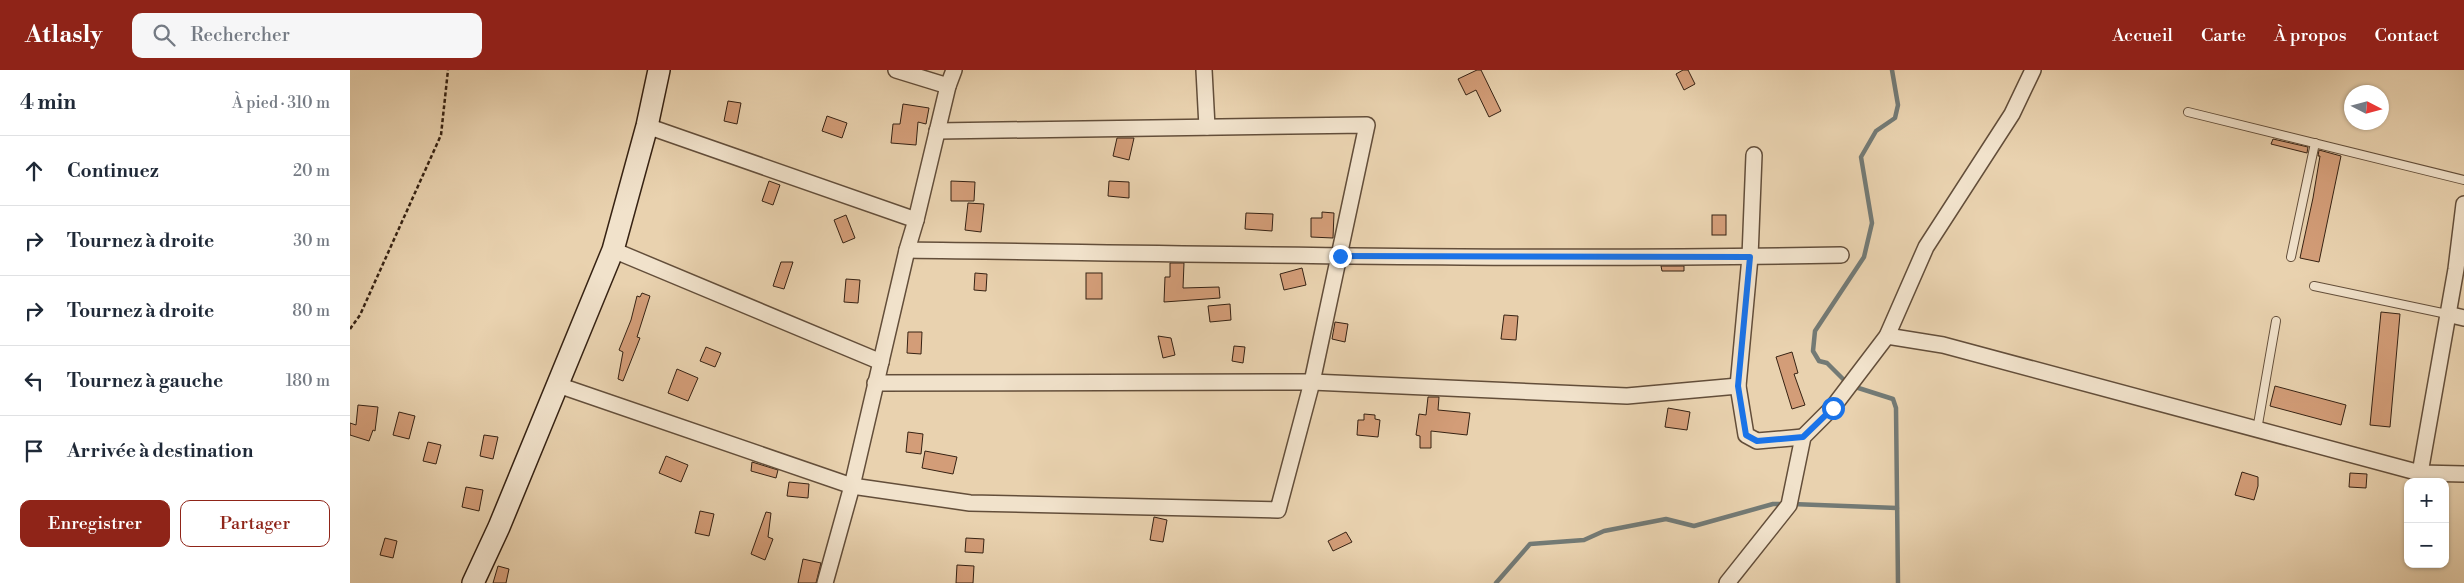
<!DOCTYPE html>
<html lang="fr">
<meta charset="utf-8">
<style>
:root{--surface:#fff;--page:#f6f6f7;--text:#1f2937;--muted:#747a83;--line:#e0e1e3;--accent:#8f2418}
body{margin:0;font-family:"Libre Bodoni",serif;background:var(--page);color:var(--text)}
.controls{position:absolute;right:15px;bottom:15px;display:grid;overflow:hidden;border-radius:10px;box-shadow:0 1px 4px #0004}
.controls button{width:45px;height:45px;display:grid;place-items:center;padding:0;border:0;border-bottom:1px solid var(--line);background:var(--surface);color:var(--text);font:25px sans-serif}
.compass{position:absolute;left:1994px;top:15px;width:45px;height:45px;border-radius:50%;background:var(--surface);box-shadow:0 1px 4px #0004;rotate:96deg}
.stop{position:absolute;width:15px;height:15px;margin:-11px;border:4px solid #1a73e8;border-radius:50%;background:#fff}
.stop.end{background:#1a73e8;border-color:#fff;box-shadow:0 1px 5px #0008}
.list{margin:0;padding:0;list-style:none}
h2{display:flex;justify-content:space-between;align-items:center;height:65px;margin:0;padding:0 20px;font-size:21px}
h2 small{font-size:16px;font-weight:400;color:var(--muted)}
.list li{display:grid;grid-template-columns:32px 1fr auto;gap:15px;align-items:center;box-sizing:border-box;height:70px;padding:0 20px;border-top:1px solid var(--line)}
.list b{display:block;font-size:19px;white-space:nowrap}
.list em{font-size:16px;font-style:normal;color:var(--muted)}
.actions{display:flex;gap:10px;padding:15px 20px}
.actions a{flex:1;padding:11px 0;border:1px solid var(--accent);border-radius:10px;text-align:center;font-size:18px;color:var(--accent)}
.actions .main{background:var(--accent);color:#fff}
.icon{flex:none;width:28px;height:28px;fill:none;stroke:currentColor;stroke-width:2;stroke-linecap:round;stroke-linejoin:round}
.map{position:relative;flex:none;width:2114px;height:513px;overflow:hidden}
header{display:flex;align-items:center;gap:30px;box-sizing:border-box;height:70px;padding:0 25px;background:var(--accent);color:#fff}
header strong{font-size:24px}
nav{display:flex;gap:28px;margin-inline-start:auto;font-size:18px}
.search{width:350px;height:45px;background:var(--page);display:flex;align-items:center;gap:12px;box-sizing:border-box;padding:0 18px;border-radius:10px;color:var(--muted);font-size:19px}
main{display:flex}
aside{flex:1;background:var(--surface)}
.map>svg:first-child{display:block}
</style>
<header>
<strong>Atlasly</strong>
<div class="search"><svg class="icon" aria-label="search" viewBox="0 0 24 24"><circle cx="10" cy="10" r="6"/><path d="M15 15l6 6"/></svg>Rechercher</div>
<nav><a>Accueil</a><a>Carte</a><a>À propos</a><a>Contact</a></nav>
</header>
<main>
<aside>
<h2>4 min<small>À pied · 310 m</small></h2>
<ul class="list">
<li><svg class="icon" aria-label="ahead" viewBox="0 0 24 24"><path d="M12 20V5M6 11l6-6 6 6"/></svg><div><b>Continuez</b></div><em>20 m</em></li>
<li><svg class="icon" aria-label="right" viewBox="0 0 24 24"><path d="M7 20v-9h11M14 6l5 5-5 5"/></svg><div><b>Tournez à droite</b></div><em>30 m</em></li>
<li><svg class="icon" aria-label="right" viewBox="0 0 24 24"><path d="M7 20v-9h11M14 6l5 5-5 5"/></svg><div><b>Tournez à droite</b></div><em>80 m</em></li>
<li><svg class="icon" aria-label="left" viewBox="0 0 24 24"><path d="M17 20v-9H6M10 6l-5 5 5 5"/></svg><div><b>Tournez à gauche</b></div><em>180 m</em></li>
<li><svg class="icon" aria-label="arrive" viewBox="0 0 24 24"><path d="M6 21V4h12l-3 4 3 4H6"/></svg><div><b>Arrivée à destination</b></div></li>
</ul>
<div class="actions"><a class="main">Enregistrer</a><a>Partager</a></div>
</aside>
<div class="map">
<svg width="2114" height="513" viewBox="0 0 2114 513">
<rect width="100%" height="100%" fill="#e9d2af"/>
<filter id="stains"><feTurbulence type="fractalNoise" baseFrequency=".004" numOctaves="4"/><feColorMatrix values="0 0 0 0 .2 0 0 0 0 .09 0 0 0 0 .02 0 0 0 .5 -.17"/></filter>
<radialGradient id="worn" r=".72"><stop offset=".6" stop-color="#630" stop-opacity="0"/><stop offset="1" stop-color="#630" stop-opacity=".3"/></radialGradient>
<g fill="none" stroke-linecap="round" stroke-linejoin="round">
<!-- stream -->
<g stroke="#737a75" stroke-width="4.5">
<polyline points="1542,0 1548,35 1545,48 1526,61 1511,87 1522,153 1514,187 1465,261 1463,281 1469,291 1477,293 1499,315 1543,329 1546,338 1548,513"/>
<polyline points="1442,434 1547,438"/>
<polyline points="1146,513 1180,474 1234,470 1254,461 1316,449 1344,456 1423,434 1435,434"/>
</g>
</g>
<!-- building -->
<g fill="#d39d78" stroke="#362213">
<polygon points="1127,0 1131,0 1151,41 1139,47 1126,20 1116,25 1108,9"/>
<polygon points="1333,0 1338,0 1345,14 1334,20 1326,4"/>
<polygon points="378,31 391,33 387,54 374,51"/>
<polygon points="553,34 579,38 576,54 568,52 566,75 541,73 543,54 550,54"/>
<polygon points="477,46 497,53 492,68 472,61"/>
<polygon points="767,68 784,68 779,90 763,86"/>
<polygon points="1923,69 1958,77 1957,83 1921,74"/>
<polygon points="1969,80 1991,86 1969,192 1950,188 1963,128 1970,86 1968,86"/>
<polygon points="419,111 430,115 423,135 412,131"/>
<polygon points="601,111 625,112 624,131 601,131"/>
<polygon points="759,111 779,112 779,128 758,126"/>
<polygon points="618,133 634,134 631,162 615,160"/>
<polygon points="972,142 984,143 983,168 961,167 961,148 972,148"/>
<polygon points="896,143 923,144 922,161 895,159"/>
<polygon points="496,145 505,168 493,173 484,150"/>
<rect x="1362" y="145" width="14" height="20"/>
<polygon points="431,192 443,192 434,219 423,216"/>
<polygon points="820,193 834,193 833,218 869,217 870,228 814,232 815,207 820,207"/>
<polygon points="1311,196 1334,196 1334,201 1312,201"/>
<polygon points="952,198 956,215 934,220 930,204"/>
<polygon points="625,203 637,204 636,221 624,220"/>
<rect x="736" y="203" width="16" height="26"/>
<polygon points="496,209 510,210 508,233 494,232"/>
<polygon points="292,223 300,226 287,267 290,268 273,311 268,309 273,282 269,280 281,250 287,226 290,227"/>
<polygon points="880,234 881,250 860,252 858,236"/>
<polygon points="2031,242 2050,244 2040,357 2020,355"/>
<polygon points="1154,245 1168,246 1166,270 1151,269"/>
<polygon points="985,252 998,254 995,272 982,269"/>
<polygon points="558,262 572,262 571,284 557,283"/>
<polygon points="808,266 821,268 825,285 813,288"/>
<polygon points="884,276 895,277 893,293 882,291"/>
<polygon points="356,277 371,283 365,297 350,291"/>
<polygon points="1442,282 1448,303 1444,304 1455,335 1442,339 1426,287"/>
<polygon points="327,299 348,308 338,331 318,323"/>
<polygon points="1925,316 1996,335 1991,355 1920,336"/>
<polygon points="1078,327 1089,327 1088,340 1120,343 1117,365 1081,361 1081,378 1070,378 1070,366 1066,365 1069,344 1076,345"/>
<polygon points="8,335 28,337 25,361 23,360 19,371 0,365 0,353 6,355"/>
<polygon points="1318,338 1340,342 1337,360 1315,357"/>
<polygon points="49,342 65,346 59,369 43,365"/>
<polygon points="1014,344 1025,345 1025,349 1030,350 1028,367 1007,365 1008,350 1014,350"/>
<polygon points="558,362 573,364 571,384 556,382"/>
<polygon points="134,365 148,367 143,389 130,386"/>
<polygon points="78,372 91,375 86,394 73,391"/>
<polygon points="575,381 607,387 603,404 572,398"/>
<polygon points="316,386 338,395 331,412 309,403"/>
<polygon points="402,392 428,400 426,408 401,401"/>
<polygon points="1892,402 1908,407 1908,416 1904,430 1885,425"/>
<polygon points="2000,403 2017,404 2016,418 1999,417"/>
<polygon points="439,412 459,414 458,428 437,426"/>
<polygon points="116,417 133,420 129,441 112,437"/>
<polygon points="350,441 364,444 359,466 345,463"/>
<polygon points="416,442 421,443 418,467 423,469 415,490 401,484"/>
<polygon points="804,447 817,450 813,472 800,470"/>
<polygon points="996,462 1002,472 983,481 978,471"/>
<polygon points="35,468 47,471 43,488 30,485"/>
<polygon points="616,468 634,469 633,483 615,482"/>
<polygon points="453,489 471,493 466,513 448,513"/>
<polygon points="607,495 624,496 623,513 606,513"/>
<polygon points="148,496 159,499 156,513 143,513"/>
</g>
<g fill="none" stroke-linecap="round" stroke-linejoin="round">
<!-- lane casing -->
<g stroke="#634e3a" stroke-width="10">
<g id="lane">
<polyline points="1838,42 2114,110"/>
<polyline points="1941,187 1965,73"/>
<polyline points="1964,216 2097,244"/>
<polyline points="1907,360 1926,251"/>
</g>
</g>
<!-- street casing -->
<g stroke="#634e3a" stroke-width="18">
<g id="street">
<polyline points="546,0 598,16"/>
<polyline points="854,0 857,57"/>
<polyline points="297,56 566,150"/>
<polyline points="1404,85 1400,187 1388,316 1396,365 1407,371 1453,367"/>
<polyline points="263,180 531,292"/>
<path d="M557,180C868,184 1180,191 1491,185"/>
<polyline points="2097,244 2114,248"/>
<polyline points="1537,266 1593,275 2070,403 2114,404"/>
<polyline points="525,313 962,312 1277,326 1388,316"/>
<polyline points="208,315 502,416 620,433 928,440 962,312 1017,55 587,61"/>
<polyline points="2070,403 2106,199 2114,134"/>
<polyline points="475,513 502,416 557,180 566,150 598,16 604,0"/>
<polyline points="1377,513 1439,435 1453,367 1483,337 1537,266 1576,177 1662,44 1683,0"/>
</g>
</g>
<!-- secondary casing -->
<g stroke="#362213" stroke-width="24">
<polyline id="secondary" points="123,513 149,457 263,180 297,56 309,0"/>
</g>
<!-- path -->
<polyline stroke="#362213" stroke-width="2.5" stroke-dasharray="4 2.5" stroke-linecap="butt" points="0,259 10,245 91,65 98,0"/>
<!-- lane -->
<use href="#lane" stroke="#f1e2cb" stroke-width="8"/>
<!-- street -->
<use href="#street" stroke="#f1e2cb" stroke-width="15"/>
<!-- secondary -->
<use href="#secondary" stroke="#f1e2cb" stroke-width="21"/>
</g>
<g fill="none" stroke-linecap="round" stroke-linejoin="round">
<!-- route -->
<polyline stroke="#1a73e8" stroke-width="6" points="990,186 1400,187 1388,316 1396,365 1407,371 1453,367 1483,338"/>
</g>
<rect width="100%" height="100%" filter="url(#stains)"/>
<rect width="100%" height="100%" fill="url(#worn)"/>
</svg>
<div class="controls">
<button>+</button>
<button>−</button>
</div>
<svg class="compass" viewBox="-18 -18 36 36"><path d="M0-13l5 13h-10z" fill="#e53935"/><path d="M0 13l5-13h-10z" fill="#747a83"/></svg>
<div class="stop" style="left:1483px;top:338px"></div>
<div class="stop end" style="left:990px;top:186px"></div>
</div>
</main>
